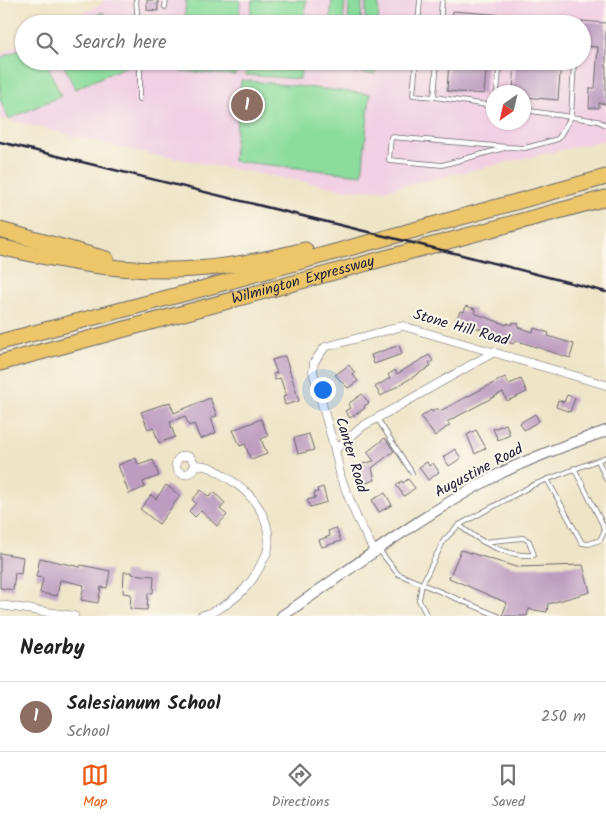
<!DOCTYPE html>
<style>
:root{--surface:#fff;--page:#f2f2f2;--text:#222;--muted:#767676;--line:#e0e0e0;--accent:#ea580c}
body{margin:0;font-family:Kalam,sans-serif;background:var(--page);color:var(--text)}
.compass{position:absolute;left:486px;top:85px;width:45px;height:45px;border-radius:50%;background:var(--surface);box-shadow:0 1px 4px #0004;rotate:214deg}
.you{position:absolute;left:322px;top:389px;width:18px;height:18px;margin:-12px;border:4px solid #fff;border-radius:50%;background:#1a73e8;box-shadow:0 0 0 8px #1a73e833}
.badge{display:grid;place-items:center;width:32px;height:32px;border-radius:50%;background:var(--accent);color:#fff;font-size:16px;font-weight:700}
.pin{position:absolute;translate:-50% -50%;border:2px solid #fff;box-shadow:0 1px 5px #0006}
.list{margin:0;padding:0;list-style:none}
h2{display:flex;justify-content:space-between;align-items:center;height:65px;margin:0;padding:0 20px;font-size:21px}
h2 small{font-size:16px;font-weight:400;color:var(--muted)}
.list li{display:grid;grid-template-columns:32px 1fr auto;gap:15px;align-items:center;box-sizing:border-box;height:70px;padding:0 20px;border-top:1px solid var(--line)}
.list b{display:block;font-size:19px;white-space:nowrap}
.list p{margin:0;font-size:16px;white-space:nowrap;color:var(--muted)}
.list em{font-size:16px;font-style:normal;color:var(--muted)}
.icon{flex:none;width:28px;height:28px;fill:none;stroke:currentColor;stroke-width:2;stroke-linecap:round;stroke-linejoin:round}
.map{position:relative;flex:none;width:606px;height:616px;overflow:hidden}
.search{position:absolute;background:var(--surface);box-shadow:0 1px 4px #0004;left:15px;right:15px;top:15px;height:55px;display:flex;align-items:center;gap:12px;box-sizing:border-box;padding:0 18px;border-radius:28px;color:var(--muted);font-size:19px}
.sheet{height:135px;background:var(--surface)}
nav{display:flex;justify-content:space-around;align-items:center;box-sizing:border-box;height:70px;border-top:1px solid var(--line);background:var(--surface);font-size:14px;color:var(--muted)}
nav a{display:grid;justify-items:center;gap:2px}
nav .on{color:var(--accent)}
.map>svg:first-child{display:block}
</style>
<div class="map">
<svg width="606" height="616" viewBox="0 0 606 616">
<rect width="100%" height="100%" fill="#fbf7ec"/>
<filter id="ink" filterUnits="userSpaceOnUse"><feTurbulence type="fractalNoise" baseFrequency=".02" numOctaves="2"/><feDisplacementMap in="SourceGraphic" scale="10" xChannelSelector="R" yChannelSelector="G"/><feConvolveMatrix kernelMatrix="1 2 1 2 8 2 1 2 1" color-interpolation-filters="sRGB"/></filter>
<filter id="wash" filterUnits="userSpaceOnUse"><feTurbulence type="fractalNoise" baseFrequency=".0096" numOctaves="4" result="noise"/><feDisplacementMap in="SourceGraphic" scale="20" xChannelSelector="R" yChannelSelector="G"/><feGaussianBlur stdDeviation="1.12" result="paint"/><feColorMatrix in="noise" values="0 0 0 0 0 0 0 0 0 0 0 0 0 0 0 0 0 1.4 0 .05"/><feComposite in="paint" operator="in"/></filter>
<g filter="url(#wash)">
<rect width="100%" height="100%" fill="#eee4c6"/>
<!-- built -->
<path fill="#f1d0e3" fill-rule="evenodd" d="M104,0H606V140L385,190H349L139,152L0,118V54L24,42V61H582V24H61L103,3ZM494,92H524V122H494Z"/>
<!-- green -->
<g fill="#8cdd9d" stroke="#57806c">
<polygon points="186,0 240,0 239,24 184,24"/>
<polygon points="252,0 306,0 304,24 250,24"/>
<polygon points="332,0 345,1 343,24 330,24"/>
<polygon points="349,1 362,2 361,24 348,24"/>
<polygon points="366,2 379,3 378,24 365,24"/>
<polygon points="103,12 109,24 77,24"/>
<polygon points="24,48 24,61 46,61 61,96 9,119 0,100 0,58"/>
<polygon points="62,61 125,61 127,66 75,89"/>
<polygon points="181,61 236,61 235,75 181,71"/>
<polygon points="247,61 302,61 300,79 246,75"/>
<polygon points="328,61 341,61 340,72 327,71"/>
<polygon points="345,61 358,61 358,73 345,72"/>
<polygon points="362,61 376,61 375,74 362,73"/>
<polygon points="241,80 370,94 362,175 233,161"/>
</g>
<g id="blocks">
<!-- building -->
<g fill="#be9cc1">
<polygon points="147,0 158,0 158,11 147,10"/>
<polygon points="453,11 554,19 554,24 452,24"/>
<polygon points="582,21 606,23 606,104 599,103 599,108 589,108 590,88 595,88 598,47 582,46"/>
<polygon points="449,61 487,61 484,94 447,91"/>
<polygon points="515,61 561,61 558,100 524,97 524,92 513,92"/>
<polygon points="466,306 475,309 474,313 507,325 507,323 512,325 513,322 519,324 518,327 533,332 534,328 549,333 548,336 574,344 570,358 518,341 515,341 513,344 507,341 508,339 456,320 460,311 464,312"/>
<polygon points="399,345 402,354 374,364 371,355"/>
<polygon points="429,355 433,361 429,363 431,366 381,396 375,387 390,378 388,375 395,370 397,374"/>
<polygon points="285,356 299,401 285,405 283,397 286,396 281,380 280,378 275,380 273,374 277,373 272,360"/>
<polygon points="349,365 355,373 353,375 358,381 348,388 335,375"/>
<polygon points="505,377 509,384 521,379 527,392 507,401 503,392 447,422 450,425 435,436 421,417 431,410 432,412 437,408 440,411"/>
<polygon points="362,394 369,403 364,406 365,408 350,418 345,411 350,408 348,404"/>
<polygon points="567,395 575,398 570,412 556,407 558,400 564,402"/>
<polygon points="210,398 217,416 211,418 216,433 200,439 194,424 189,426 185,416 170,422 175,437 159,443 153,427 148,429 141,412 170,402 174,413"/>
<polygon points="535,414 539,421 524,430 520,423"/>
<polygon points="261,419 268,436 261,439 267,454 251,460 245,444 240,446 233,430"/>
<polygon points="506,424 510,435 498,440 493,429"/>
<polygon points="476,430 486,448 475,454 467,435"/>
<polygon points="309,434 314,450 298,454 294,438"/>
<polygon points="385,438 394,451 372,468 375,480 363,484 358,465 374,461 367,452"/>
<polygon points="455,449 461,458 449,466 443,457"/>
<polygon points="136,458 138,465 153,460 159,476 143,482 145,487 129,494 118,465"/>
<polygon points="427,462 429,466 433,463 439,472 428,480 419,467"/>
<polygon points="408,479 415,488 404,496 396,485 402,481 403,483"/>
<polygon points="166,485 180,496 159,524 140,509 151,495 156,499"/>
<polygon points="323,487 327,502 310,507 307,500 315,498 314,493 318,492 317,489"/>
<polygon points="201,490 209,497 214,492 225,503 220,509 227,515 217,526 201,511 195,517 189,511 196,503 192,500"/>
<polygon points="385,493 392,505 379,512 372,500"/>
<polygon points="336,528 341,541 322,547 319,540 330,536 328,531"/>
<polygon points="461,550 516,567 583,565 590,592 548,604 547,612 529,609 527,616 502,616 507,603 449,578"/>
<polygon points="0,553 23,557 21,574 15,573 13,590 0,588"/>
<polygon points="40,558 80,567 81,565 110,571 107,588 101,587 98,603 81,600 84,585 66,581 60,580 57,596 40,593 43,578 36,577"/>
<polygon points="124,572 132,572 132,574 154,576 153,593 148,593 147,610 130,609 131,594 123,593"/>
</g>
</g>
</g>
<g filter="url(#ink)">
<use href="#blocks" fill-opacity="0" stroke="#69666c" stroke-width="1"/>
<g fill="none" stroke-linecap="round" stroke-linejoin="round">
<!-- service casing -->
<g stroke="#69666c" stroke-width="5.5">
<g id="service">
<polyline points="136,0 138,24"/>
<polyline points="165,7 166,0"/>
<polyline points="418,24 420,0"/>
<polyline points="440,24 442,0"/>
<polyline points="140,61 140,99"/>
<polyline points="416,61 413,95 434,97 437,61"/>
<polyline points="497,92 500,61"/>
<polyline points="434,97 494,106"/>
<polyline points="524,110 598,121 606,125"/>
<polyline points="508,147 391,137 389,160 442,165 508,147 525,148 558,139 571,117 574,61"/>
<polyline points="377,418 412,473"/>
<polyline points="598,460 606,479"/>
<polyline points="547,479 582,543 589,544 600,540 604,532 603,525 574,468"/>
<path d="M459,525C480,542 506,557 534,555L529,541L523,538L483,542"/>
<polyline points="379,550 398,574 422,584 444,540 459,525 533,485 606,457"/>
<polyline points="427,616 419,600 422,584 498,616"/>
</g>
</g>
<!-- minor casing -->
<g stroke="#69666c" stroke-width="9">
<g id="minor">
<polyline points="335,450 363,426 494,352"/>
<circle cx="185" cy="465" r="9"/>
<path d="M194,465C212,465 217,471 232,481C254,495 272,520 268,548C268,553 264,558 262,562C251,588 228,608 201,616"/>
<polyline points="375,553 357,518 341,478 335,450 313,372 314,362 325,347 403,326 606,385"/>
<polyline points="0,605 74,616"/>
</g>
</g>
<!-- tertiary casing -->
<g stroke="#69666c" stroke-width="12">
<path id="tertiary" d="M282,616C354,567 425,512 503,472C536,456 571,443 606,431"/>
</g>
<!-- motorway casing -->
<g stroke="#69666c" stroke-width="17">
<g id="motorway">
<polyline points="0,230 106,259"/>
<path d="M0,247C56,260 112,271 170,270C215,270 261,261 305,250"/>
<polyline points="0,342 201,289 606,177"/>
<path id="s1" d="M0,363L606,198"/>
</g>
</g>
<!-- service -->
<use href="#service" stroke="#fff" stroke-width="4"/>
<!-- minor -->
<use href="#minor" stroke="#fff" stroke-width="8"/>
<!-- tertiary -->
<use href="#tertiary" stroke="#fff" stroke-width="10"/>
<!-- motorway -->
<use href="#motorway" stroke="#ecc669" stroke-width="15"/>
<!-- rail -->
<polyline stroke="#22223b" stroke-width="2.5" points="0,142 458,254 606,292"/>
</g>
</g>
<g text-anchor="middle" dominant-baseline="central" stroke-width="4" stroke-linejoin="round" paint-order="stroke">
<!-- street labels -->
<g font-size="15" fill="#22223b" stroke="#fbf7ec">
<text stroke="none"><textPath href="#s1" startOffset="314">Wilmington Expressway</textPath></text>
<text transform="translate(461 328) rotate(16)">Stone Hill Road</text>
<text transform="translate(351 455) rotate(73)">Canter Road</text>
<text transform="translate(479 471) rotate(-28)">Augustine Road</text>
</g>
</g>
</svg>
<svg class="compass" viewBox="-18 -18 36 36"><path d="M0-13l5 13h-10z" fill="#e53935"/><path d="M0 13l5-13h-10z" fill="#767676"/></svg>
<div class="you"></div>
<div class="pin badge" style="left:247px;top:105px;background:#8d6e63">1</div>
<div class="search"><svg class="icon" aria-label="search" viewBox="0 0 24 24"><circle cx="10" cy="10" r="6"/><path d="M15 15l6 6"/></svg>Search here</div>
</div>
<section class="sheet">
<h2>Nearby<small></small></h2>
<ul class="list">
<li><span class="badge" style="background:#8d6e63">1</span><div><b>Salesianum School</b><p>School</p></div><em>250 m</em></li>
</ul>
</section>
<nav>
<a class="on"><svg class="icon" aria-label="map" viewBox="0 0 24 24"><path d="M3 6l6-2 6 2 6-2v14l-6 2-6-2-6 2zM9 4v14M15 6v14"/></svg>Map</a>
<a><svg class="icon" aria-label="directions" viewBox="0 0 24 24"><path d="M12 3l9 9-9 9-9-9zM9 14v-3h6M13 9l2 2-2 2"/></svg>Directions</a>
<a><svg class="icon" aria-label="saved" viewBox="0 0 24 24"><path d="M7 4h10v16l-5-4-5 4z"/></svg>Saved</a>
</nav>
